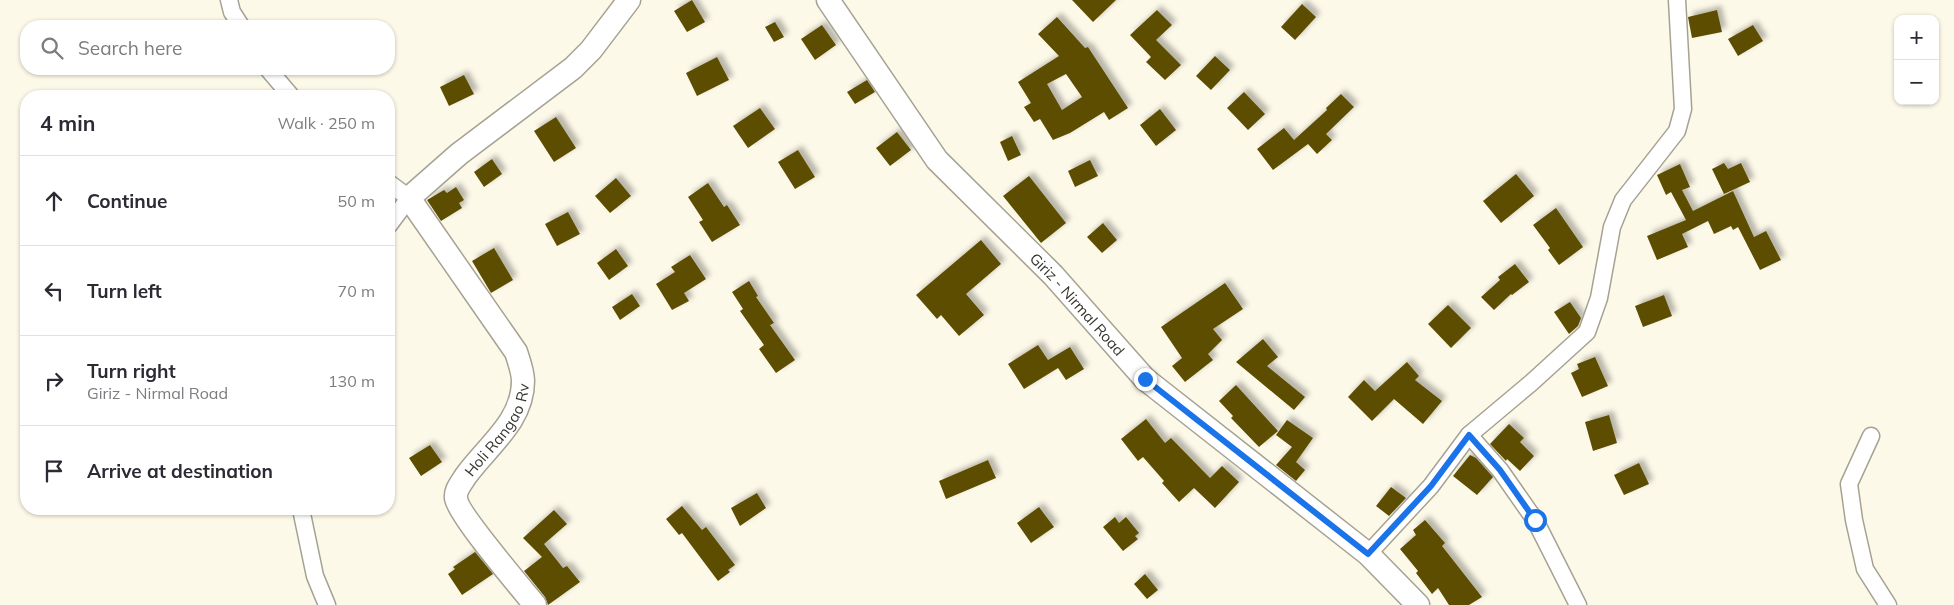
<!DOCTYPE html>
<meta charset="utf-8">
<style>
:root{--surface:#fff;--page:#f2f2f3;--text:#2b2b33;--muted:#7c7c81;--line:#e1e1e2}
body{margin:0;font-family:Mulish,sans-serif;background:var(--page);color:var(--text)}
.controls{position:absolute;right:15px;top:15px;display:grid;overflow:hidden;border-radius:10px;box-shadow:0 1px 4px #0004}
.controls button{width:45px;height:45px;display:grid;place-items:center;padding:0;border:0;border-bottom:1px solid var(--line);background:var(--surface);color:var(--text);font:25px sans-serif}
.stop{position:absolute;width:15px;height:15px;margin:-11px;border:4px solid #1a73e8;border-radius:50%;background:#fff}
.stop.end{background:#1a73e8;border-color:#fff;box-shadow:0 1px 5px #0008}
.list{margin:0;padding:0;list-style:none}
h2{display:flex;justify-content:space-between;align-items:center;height:65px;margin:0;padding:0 20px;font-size:21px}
h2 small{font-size:16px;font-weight:400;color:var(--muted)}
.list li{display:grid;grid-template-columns:32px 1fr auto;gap:15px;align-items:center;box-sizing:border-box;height:90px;padding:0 20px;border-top:1px solid var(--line)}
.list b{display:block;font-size:19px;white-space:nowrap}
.list p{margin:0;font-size:16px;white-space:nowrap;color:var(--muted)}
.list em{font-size:16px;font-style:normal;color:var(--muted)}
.icon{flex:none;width:28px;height:28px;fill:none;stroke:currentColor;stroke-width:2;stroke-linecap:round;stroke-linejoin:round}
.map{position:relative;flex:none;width:1954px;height:605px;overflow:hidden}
.search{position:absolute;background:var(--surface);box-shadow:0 1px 4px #0004;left:20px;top:20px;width:375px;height:55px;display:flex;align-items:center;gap:12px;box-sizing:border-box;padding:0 18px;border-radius:20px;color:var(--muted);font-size:19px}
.panel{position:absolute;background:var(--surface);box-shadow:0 1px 4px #0004;left:20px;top:90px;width:375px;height:425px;border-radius:20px}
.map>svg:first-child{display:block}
</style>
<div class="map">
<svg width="1954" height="605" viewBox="0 0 1954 605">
<defs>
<filter id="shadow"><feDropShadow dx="4.5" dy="-4.5" stdDeviation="2.5" flood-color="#0004"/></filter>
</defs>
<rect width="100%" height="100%" fill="#fdf9e9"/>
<!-- building -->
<g fill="#5d4e01" fill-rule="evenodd" filter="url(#shadow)">
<polygon points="692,0 705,22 687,32 674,11"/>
<polygon points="1072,0 1116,0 1093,22"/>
<polygon points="1302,4 1316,17 1295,40 1281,27"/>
<polygon points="1157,10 1172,25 1156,40 1181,65 1165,80 1146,62 1151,57 1130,35"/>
<polygon points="1717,10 1722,32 1692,38 1688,17"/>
<path d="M1057,17L1085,48L1088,47L1128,108L1109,120L1104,112L1070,133L1053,140L1040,119L1034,122L1024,107L1031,103L1018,82L1059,56L1038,34ZM1066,74L1082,97L1062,110L1047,84Z"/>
<polygon points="775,22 784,37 774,42 765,27"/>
<polygon points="822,25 836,45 815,60 801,39"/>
<polygon points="1753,25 1763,41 1738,56 1728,39"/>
<polygon points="1215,56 1230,70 1211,90 1196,76"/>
<polygon points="717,57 729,80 697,96 686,73"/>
<polygon points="464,75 474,94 449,106 440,87"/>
<polygon points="867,80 875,92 855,104 847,92"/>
<polygon points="1244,92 1265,114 1248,130 1227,108"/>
<polygon points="1341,94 1354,107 1326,134 1332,140 1317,154 1308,144 1273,170 1257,149 1284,128 1294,140 1327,110 1326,108"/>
<polygon points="760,108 775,129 748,148 733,126"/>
<polygon points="1160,109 1176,130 1156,146 1140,125"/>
<polygon points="556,117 576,148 554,162 534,131"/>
<polygon points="897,132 911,150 890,166 876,148"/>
<polygon points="1012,136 1021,155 1008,161 1000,142"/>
<polygon points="798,150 815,177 795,189 778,162"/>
<polygon points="492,159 502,174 484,187 474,172"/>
<polygon points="1090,160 1098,176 1075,187 1068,171"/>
<polygon points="1724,163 1728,169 1741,163 1750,182 1724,194 1712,169"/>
<polygon points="1680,164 1690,187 1682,190 1693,211 1733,191 1754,237 1766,231 1781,260 1760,270 1738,227 1733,230 1731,226 1714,234 1708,221 1682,234 1688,247 1657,260 1647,236 1686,220 1671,192 1666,195 1657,175"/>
<polygon points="1516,174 1534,196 1501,223 1483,201"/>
<polygon points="1029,176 1066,223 1041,243 1003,196"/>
<polygon points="616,178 631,196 610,213 595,196"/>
<polygon points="708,183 724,207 727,205 740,225 712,242 699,222 703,220 688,197"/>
<polygon points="456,187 464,200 459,203 462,208 441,221 427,200 444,190 447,193"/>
<polygon points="1556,208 1583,247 1559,265 1548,250 1550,248 1533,225"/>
<polygon points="568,212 580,234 557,246 545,224"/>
<polygon points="1103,223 1117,240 1102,253 1087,237"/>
<polygon points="981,240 1001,264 966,294 984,315 959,336 941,315 937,319 916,295"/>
<polygon points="494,248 513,280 491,293 472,261"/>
<polygon points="616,249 628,266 609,280 597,263"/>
<polygon points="690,255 706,279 684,293 689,301 672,310 656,284 675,272 671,267"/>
<polygon points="1515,264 1529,282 1512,295 1511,294 1494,310 1481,297 1500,280 1498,277"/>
<polygon points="749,281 758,296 756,297 774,323 770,325 795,360 776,373 759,349 764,345 740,311 743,309 732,292"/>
<polygon points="1225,283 1243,309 1213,329 1222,340 1208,354 1213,360 1185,382 1172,366 1182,358 1161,327"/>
<polygon points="632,294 640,306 620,320 612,307"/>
<polygon points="1664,295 1672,316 1643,327 1635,306"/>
<polygon points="1570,302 1581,318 1578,326 1569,334 1554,312"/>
<polygon points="1448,305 1471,328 1451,348 1428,324"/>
<polygon points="1263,339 1278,357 1267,366 1305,397 1294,410 1236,362"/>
<polygon points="1038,345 1048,360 1070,347 1084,369 1066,380 1058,368 1024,389 1008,364"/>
<polygon points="1595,357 1608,386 1582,397 1571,373 1579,369 1577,364"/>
<polygon points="1407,362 1419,376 1415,380 1442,401 1423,424 1394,399 1372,421 1348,397 1364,380 1375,391"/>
<polygon points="1236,385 1278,431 1259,447 1231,418 1233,416 1219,401"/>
<polygon points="1609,415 1617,443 1593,451 1585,422"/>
<polygon points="1146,419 1165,443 1171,438 1210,478 1222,466 1239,482 1215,508 1194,488 1179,502 1162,483 1164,481 1143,457 1138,461 1121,439"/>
<polygon points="1287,420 1313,438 1296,462 1305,470 1296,481 1276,465 1292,447 1276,435"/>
<polygon points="1509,424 1524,438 1520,442 1534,456 1520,471 1507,459 1506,461 1490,444"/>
<polygon points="430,445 442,462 421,476 409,458"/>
<polygon points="1470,455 1476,458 1493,477 1477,495 1453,476"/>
<polygon points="988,460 996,478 946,499 939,481"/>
<polygon points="1639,463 1649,484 1624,495 1614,475"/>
<polygon points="1391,487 1406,498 1389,516 1376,506"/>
<polygon points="757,493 766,508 740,526 731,508"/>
<polygon points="682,506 702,530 706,527 735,565 728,570 730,572 718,581 682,533 679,535 666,519"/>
<polygon points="1039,507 1054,527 1031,543 1017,523"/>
<polygon points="554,510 567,524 544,544 563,568 567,566 580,582 548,605 545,597 524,571 542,557 523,538"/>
<polygon points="1115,517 1119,523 1126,517 1139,533 1135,536 1138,539 1123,551 1103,527"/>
<polygon points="1425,520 1445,543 1442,546 1482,597 1469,605 1449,605 1438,588 1432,594 1416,573 1418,571 1400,549 1416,535 1413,530"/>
<polygon points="475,552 493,574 462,595 448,574 455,569 453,567"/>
<polygon points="1145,574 1158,590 1147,599 1134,584"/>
</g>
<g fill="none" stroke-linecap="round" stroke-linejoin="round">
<!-- street casing -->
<g stroke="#a6a293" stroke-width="19">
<g id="street">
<polyline points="229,0 232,12 241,26"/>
<polyline points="268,69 291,96"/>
<polyline points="389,183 409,198 389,225"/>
<polyline points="1469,435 1500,470 1535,520 1578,605"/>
<polyline points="1871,436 1849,484 1854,520 1865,569 1888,605"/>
<polyline points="301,509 315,576 327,605"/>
<polyline points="1368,554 1431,486 1469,435 1531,383 1587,332 1599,298 1612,227 1623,200 1677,131 1683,109 1677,0"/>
</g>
</g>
<!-- secondary casing -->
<g stroke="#a6a293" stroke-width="25">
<g id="secondary">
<path id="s1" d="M828,0L937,160L1053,275L1145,379L1368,554L1418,605"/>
<path id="s2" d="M535,605C522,589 457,513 456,498C455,490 461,484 465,477C486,447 523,422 523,381C523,372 519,361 516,352L409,198L459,154L573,68L591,50L629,0"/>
</g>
</g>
<!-- street -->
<use href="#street" stroke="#fff" stroke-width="16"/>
<!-- secondary -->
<use href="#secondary" stroke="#fff" stroke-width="22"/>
</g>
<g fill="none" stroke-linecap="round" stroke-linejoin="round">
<!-- route -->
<polyline stroke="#1a73e8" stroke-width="6" points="1145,379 1368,554 1431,486 1469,435 1500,470 1535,520"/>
</g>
<g text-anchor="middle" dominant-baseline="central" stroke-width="5" stroke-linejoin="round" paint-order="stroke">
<!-- street labels -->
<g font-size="15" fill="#36342e" stroke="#fff">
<text stroke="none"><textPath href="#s1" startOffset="395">Giriz - Nirmal Road</textPath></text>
<text stroke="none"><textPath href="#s2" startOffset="215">Holi Rangao Rv</textPath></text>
</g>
</g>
</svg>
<div class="controls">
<button>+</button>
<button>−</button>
</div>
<div class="stop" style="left:1535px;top:520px"></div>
<div class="stop end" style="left:1145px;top:379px"></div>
<div class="search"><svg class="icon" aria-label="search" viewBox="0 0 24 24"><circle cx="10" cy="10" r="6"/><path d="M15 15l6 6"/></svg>Search here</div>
<section class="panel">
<h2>4 min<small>Walk · 250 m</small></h2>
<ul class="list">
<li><svg class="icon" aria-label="ahead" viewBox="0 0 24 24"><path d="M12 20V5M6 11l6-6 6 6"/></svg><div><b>Continue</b></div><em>50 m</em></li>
<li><svg class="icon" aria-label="left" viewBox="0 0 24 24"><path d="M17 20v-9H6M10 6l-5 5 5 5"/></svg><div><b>Turn left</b></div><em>70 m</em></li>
<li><svg class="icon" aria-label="right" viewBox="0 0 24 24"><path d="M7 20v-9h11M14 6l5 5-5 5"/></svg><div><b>Turn right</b><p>Giriz - Nirmal Road</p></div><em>130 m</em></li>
<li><svg class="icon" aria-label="arrive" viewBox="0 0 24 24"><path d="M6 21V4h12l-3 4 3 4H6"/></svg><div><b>Arrive at destination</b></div></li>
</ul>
</section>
</div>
